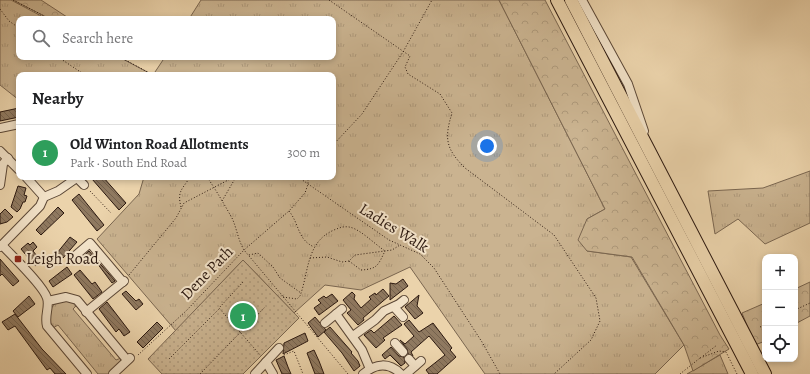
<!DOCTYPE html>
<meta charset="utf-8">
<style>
:root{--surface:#fff;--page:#f6f6f6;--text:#202124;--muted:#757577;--line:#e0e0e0;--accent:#1a73e8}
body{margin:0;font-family:Alegreya,serif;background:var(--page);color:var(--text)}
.controls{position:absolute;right:12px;bottom:12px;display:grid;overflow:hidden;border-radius:8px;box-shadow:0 2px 6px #0003}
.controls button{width:36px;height:36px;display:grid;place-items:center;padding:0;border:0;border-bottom:1px solid var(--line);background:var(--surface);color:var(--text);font:20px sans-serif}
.you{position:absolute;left:487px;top:146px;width:14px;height:14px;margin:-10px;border:3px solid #fff;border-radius:50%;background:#1a73e8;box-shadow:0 0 0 6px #1a73e833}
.badge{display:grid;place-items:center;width:26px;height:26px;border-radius:50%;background:var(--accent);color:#fff;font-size:13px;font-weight:700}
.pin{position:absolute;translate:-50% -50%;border:2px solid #fff;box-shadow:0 1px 4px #0006}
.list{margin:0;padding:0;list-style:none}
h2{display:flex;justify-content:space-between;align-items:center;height:52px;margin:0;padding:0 16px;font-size:17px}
h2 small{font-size:13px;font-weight:400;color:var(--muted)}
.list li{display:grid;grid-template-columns:26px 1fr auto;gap:12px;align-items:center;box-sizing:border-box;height:56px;padding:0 16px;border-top:1px solid var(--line)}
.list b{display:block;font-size:15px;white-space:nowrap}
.list p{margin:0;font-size:13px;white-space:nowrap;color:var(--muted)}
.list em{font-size:13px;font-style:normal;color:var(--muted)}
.icon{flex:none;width:22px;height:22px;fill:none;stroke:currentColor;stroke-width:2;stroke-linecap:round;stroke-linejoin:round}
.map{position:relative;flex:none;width:810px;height:374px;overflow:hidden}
.search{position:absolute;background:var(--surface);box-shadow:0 2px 6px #0003;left:16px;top:16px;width:320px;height:44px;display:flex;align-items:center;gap:10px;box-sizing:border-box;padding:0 14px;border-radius:8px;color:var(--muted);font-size:15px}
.panel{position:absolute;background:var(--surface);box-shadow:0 2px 6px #0003;left:16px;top:72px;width:320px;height:108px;border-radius:8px}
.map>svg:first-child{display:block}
</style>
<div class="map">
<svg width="810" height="374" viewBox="0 0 810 374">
<defs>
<pattern id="grass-tufts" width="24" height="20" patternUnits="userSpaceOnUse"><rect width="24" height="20" fill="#cab390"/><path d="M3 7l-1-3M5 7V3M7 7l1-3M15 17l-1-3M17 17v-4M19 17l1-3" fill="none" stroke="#ae997b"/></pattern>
<pattern id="forest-crowns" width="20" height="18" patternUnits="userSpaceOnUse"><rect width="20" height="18" fill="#cab390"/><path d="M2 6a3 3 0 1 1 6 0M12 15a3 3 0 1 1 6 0" fill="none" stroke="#ae997b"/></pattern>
<pattern id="garden-dots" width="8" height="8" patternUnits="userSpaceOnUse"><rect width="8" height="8" fill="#cab390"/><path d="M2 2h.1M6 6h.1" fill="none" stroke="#ae997b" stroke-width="1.8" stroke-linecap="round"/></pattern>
<pattern id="building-back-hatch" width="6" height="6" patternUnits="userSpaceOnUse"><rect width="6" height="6" fill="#8f7960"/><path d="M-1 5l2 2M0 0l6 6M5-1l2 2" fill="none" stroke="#75624e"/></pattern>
</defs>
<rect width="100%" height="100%" fill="#ebd3ab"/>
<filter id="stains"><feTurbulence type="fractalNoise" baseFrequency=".005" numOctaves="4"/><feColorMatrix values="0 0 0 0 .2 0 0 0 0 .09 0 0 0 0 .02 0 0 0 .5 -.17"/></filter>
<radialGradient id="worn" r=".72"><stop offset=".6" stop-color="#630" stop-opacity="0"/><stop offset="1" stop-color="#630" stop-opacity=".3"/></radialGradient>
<!-- grass -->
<g fill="url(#grass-tufts)" stroke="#7a6650">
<polygon points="0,0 11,0 47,19 19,19 19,57 119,57 153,75 165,57 333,57 333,19 189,19 201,0 499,0 605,209 587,219 587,251 631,257 684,345 655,374 485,374 410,267 361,290 325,285 294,313 243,260 176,331 97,239 139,194 144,177 333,177 333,75 19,75 19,100 0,85"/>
<polygon points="810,171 810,223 765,244 738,219 715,234 708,191 763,188"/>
<path d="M67,299L77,305L73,309L116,360L121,358V362L109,374H98L58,325L53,328C45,313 51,302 67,299Z"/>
<polygon points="720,355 728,374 687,374"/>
</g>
<!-- forest -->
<g fill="url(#forest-crowns)" stroke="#7a6650">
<polygon points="13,0 41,0 70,19 50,19"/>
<polygon points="499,0 545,0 720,335 729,349 693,371 684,345 632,257 587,251 578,240 587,219 605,209"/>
<polygon points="810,282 810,316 795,324 795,289"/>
<polygon points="765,303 765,341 755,345 742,313"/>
</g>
<!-- garden -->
<polygon fill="url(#garden-dots)" stroke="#7a6650" points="243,260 299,318 243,374 162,374 148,359"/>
<!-- building -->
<g fill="url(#building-back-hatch)" stroke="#2b180f">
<polygon points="19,108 19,117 0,121 0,112"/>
<polygon points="95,177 103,177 126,203 119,210 92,179"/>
<polygon points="18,186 26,188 24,195 27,196 25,202 23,202 20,209 17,212 11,207"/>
<polygon points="79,194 104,225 97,231 72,200"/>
<polygon points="58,207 64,213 41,235 36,230"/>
<polygon points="5,209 13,217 7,222 0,224 0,214"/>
<polygon points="70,237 77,242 63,258 57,253"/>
<polygon points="33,242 37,247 33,251 41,261 35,266 21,249 28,243 30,245"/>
<polygon points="89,251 115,281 112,283 91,255 81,263 79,260"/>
<polygon points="0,259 19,281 13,286 2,274 0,276"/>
<polygon points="67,267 72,274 53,287 49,281"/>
<polygon points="80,270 92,284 95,282 102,292 93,299 74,275"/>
<polygon points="403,279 408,286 390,300 390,283 396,284"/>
<polygon points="383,289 389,296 363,318 364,320 358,325 347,313 351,310 343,300 352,292 355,295 354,299 361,308 371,299 369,297 375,293 376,295"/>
<polygon points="126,291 136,301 139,299 143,304 136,310 122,294"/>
<polygon points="332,294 338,301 319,315 314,308 321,303 318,300 324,296 326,298"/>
<polygon points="419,295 417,306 423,313 415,319 405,307"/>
<polygon points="29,296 35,304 18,317 13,311"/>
<polygon points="107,302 130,332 124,336 119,329 116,332 99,309"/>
<polygon points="15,314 42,349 66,374 55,374 50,368 47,370 15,326 8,330 2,322"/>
<polygon points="394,316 402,325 383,338 385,340 376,348 364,335 371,330 374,333"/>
<polygon points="315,317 326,330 318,337 308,323"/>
<polygon points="409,320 419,332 433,323 452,348 450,350 456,357 437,374 429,374 426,370 445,355 429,336 411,352 413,356 408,354 407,349 400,340 405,344 414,336 404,324"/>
<polygon points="157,322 163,328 143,348 137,342"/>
<polygon points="330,327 352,352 351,353 358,361 360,366 354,371 342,353 324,332"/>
<polygon points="305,333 308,341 283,354 284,343"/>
<polygon points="391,347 399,356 404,357 405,363 401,366 390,355 385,359 382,355"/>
<polygon points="314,350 319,361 324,374 315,374 307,353"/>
<polygon points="284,356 288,367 291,374 282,374 276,360"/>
</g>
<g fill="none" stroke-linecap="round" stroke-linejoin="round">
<!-- minor casing -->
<g stroke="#5b4736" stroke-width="10">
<g id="minor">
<polyline points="582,0 628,84 644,131"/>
<polyline points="0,128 19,124"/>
<polyline points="0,151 19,170"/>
<polyline points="26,177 44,197"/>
<polyline points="77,178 84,185"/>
<polyline points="0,185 3,164 8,158"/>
<path d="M2,245C12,256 43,285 47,298C50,307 44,316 47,326L87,374"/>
<polyline points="0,247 40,206 44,197 58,191 78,177"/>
<polyline points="76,255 90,243 123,282"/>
<polyline points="48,301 66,297 77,300 127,360"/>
<polyline points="394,307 403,317"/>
<polyline points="86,312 124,281"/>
<polyline points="336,314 362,350 370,369"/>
<polyline points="325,323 342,309"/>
<polyline points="353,336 375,320 384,311 399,304 404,300"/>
<polyline points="395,343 403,352"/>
<polyline points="409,359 415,366"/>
<polyline points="113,374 130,358"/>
<polyline points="255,374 266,362"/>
<polyline points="273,374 266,362 279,348"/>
<path d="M363,374C376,363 389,362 401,374"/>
<polyline points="406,374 421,361"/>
</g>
</g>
<!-- highway casing -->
<g stroke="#2b180f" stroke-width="14">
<g id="highway">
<polyline points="557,0 752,374"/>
<polyline points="571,0 765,374"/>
</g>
</g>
<!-- path -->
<g stroke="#2b180f" stroke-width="1" stroke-dasharray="1 2" stroke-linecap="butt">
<polyline points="13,0 50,19"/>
<path d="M329,0L410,56L405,67L408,74L440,94L452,113C444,139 446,149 465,168L554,235L596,298L600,321L591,340L554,374"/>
<polyline points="0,9 9,21 19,28"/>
<polyline points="58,57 85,75"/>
<polyline points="120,57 153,75"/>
<polyline points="97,75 103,73 109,75"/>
<polyline points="333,145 362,114 403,52 432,0"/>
<path d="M207,177C216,190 224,204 232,218C237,229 238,240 244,250L348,374"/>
<polyline points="298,177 389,240 420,254 434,268 482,342 500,374"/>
<polyline points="90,191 111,213"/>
<polyline points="222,201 236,177"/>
<path d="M181,207C177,191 182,190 190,177"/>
<path d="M289,211C300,225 297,239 314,247"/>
<polyline points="249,255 258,253 273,267 280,278 301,293"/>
<polyline points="310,258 327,257 342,262 349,261 355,255 392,250 400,245"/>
<path d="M349,261L361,270C378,269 378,265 385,251"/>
<polyline points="129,275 176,218 184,203 234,177"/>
<polyline points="243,282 219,308 261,356"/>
<path d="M283,297L297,299L300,296C309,272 306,242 334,230C341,227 347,225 355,229C365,234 375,244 385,251"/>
<polyline points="795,310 810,303"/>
<polyline points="760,327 765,325"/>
<polyline points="138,355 186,311 244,250 289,211 305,193 308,184 308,177"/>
<polyline points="284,355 294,351 303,374"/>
<polyline points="703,356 717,345"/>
<polyline points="700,358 719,351 726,352 737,374"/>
<polyline points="169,359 219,309"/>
<polyline points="200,374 265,307"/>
<polyline points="680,374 700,358"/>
</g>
<!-- minor -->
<use href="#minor" stroke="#f2e2c8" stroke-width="8"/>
<!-- highway -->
<use href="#highway" stroke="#ebd3ab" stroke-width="12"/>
</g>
<!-- markers -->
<rect fill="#8f2418" stroke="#f2e2c8" stroke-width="1.5" x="14" y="255" width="8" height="8" rx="2"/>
<g text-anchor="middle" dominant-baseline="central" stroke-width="4" stroke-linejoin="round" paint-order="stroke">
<!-- street labels -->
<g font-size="16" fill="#2b180f" stroke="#f2e2c8">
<text transform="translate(394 228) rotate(32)">Ladies Walk</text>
<text transform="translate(207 273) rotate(-46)">Dene Path</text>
</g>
<!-- poi labels -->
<g font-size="16" fill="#2b180f" stroke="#f2e2c8" text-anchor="start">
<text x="26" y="259">Leigh Road</text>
</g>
</g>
<rect width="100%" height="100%" filter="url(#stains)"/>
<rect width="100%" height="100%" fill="url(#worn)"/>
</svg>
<div class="controls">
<button>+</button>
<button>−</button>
<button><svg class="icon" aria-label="locate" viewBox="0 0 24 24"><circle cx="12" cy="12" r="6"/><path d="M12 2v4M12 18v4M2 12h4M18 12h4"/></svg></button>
</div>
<div class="you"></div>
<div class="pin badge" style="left:243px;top:316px;background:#2e9e5b">1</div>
<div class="search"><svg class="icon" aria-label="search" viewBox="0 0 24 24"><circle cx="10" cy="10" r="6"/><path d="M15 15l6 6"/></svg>Search here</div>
<section class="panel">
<h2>Nearby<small></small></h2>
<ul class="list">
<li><span class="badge" style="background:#2e9e5b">1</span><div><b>Old Winton Road Allotments</b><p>Park · South End Road</p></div><em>300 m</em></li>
</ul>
</section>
</div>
